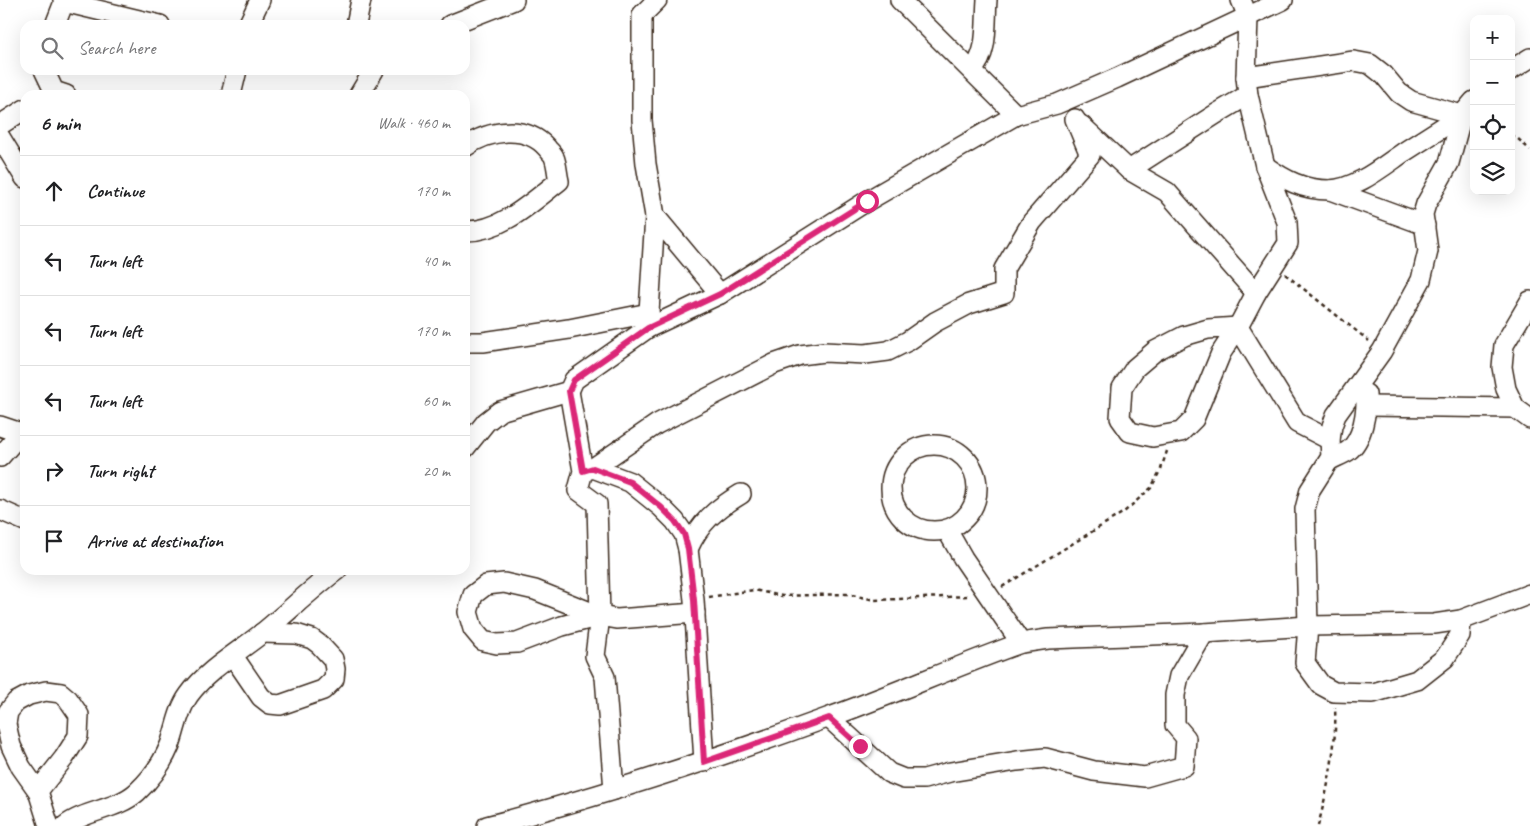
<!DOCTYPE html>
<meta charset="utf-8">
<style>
:root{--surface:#fff;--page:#f2f2f2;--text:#202124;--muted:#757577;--line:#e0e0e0}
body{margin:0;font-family:Caveat,sans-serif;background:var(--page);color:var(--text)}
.controls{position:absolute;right:15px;top:15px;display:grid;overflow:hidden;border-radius:10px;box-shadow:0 5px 20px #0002}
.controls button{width:45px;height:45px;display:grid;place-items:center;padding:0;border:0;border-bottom:1px solid var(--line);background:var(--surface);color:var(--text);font:25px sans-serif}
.stop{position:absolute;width:15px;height:15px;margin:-11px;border:4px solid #db2777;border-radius:50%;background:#fff}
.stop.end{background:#db2777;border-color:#fff;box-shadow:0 1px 5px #0008}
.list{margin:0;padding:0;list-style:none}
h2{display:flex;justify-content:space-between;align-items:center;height:65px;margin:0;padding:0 20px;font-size:21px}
h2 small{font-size:16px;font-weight:400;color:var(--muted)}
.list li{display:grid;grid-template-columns:32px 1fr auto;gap:15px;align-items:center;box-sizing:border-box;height:70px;padding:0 20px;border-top:1px solid var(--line)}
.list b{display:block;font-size:19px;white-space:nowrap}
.list em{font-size:16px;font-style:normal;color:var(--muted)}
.icon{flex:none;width:28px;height:28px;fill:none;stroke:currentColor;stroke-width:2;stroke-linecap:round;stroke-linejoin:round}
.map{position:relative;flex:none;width:1530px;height:826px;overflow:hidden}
.search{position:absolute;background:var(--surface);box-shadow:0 5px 20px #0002;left:20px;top:20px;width:450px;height:55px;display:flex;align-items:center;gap:12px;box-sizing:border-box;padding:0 18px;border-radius:15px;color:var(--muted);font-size:19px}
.panel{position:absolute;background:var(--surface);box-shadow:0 5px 20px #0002;left:20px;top:90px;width:450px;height:485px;border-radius:15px}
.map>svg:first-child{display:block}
</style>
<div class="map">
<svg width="1530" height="826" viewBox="0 0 1530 826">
<rect width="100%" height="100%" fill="#fff"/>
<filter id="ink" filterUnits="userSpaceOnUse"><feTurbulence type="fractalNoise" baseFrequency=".02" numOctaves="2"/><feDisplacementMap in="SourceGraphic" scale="10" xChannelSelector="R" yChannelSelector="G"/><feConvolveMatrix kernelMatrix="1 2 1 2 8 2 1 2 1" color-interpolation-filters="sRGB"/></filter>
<g filter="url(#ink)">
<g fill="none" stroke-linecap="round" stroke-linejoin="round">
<!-- minor casing -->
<g stroke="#3b2a1e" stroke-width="22">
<g id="minor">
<polyline points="900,0 1016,115"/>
<polyline points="1241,0 1248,17 1246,77 1248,95 1265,166 1287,222 1288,243 1256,293 1238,327 1297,423 1330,440"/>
<polyline points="64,2 160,25"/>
<polyline points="55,25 64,2 63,0"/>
<polyline points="248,25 260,0"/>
<polyline points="356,25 361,0"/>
<polyline points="450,25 514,0"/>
<polyline points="44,70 54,91 66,95"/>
<path d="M972,70C989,53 985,23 987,0"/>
<polyline points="1511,70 1530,58"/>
<polyline points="1246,77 1354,61 1370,64 1384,75 1399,93 1411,101 1462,115"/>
<polyline points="231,95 237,70"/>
<polyline points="359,95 374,70"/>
<polyline points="0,125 25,109"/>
<polyline points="1081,125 1129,170 1167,192 1256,293"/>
<polyline points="0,137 25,178"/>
<path d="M465,147C489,130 526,124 547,148C549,151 553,154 554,157C557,164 557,173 559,181C532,202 501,232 465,231"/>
<path d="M1265,166C1285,180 1303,190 1329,190C1356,189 1382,167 1404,152C1423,140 1443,127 1462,115"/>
<polyline points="1129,170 1216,114 1248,95"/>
<polyline points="1330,190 1425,225"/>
<polyline points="655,216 720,294"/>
<polyline points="1530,301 1504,345 1502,367 1506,389 1515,408 1530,419"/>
<polygon points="1238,327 1221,353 1194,419 1181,432 1153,437 1130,432 1120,418 1122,388 1135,368 1155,351 1184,336 1208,329"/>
<polyline points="648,328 655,216 646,164 642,120 642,15 657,0"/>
<polyline points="465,342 483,342 569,329 649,313"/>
<polyline points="569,391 583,471 578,490 597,504 600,616 595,656 605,677 614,790"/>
<polyline points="1367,406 1515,408"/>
<polyline points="0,426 21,433"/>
<circle cx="934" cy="488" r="43"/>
<polyline points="465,448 486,422 500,411 569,391 574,380 648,328 720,294 867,201 1016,115 1057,104 1117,78 1283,0"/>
<polyline points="0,457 21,433 25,432"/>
<path d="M1331,457L1330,460C1336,457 1343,454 1348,451C1363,440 1367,411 1366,394"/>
<polyline points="593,468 657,424 774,364 800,355 824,352 865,354 888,351 908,341 935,322 969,304 1004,293 1004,269 1032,222 1090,155 1075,119"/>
<polyline points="584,471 593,468 630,482 661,507 675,521 684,534 688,549 694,600 704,762"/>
<polyline points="0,510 25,521"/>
<polyline points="947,530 963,558 1021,643"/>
<path d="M688,549C700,522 716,509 741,494"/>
<polyline points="600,616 562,626 517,643 497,644 483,641 473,629 468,612 473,595 486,585 504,583 535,590 600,616 617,619 695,613"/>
<polyline points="1461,620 1460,635 1445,658 1417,680 1373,693 1334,692 1321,685 1305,663 1308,626 1305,509 1310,490 1331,457 1330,440 1332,426 1336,415 1382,351 1421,280 1428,251 1423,214 1426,204 1449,163 1462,115 1474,101"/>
<polyline points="233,656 261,697 270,704 280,705 323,690 334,679 335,669 333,659 320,645 312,639 296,634 262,633"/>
<polyline points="829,718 889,773 904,779 924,779 950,772 1017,761 1045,758 1094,771 1145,777 1184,766 1186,738 1175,725 1175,695 1179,676 1204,633"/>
<polyline points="38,791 64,758 78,736 79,715 68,699 61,693 46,691 29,695 16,702 8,712 6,724 11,746 21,767 38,791 49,826"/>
<path d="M65,826C85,810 117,810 137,792C151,779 163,762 170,745C176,729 178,710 189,695C207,670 237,653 261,634C287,613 310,590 337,570"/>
<path d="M487,826C602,796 715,759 827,718C892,695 956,666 1021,643L1048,639L1204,633L1308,626L1434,624L1461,620L1530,594"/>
</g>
</g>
<!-- path -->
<g stroke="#3b2a1e" stroke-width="2.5" stroke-dasharray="4 4" stroke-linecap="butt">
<polyline points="1511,136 1516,137 1530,150"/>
<polyline points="1285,274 1369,341"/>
<polyline points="1002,587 1124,512 1151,488 1161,469 1167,451"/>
<polyline points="709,597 754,590 782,596 847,594 875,600 969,596"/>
<path d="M1318,826C1328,788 1337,746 1335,707"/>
</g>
<!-- minor -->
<use href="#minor" stroke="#fff" stroke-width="19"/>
</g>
</g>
<g fill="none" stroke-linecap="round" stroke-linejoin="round" filter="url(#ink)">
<!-- route -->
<polyline stroke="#db2777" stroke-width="6" points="860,746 829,718 704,762 694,600 688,549 684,534 675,521 661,507 630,482 593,468 583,471 569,391 574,380 648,328 720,294 867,201"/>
</g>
</svg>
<div class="controls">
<button>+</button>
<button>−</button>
<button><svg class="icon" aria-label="locate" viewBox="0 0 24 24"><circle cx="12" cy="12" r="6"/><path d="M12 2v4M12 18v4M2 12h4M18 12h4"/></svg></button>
<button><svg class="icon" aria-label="layers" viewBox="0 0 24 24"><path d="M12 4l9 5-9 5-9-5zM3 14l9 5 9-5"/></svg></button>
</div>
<div class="stop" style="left:867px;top:201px"></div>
<div class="stop end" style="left:860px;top:746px"></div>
<div class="search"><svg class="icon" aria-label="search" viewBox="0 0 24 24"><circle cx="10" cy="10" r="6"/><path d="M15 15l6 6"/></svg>Search here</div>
<section class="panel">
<h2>6 min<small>Walk · 460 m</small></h2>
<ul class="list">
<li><svg class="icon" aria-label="ahead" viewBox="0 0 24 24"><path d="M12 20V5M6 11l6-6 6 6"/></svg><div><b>Continue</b></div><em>170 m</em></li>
<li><svg class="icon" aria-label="left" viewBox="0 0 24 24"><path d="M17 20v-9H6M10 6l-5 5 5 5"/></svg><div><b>Turn left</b></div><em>40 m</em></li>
<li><svg class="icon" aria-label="left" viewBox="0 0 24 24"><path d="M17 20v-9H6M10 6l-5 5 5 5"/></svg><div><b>Turn left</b></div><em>170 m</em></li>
<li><svg class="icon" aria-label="left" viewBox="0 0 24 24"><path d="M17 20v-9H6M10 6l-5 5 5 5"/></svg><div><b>Turn left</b></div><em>60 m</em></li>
<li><svg class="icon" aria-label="right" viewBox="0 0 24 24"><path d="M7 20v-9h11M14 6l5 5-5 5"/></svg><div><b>Turn right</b></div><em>20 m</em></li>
<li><svg class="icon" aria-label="arrive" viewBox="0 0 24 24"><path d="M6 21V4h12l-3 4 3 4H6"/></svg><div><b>Arrive at destination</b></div></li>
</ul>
</section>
</div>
